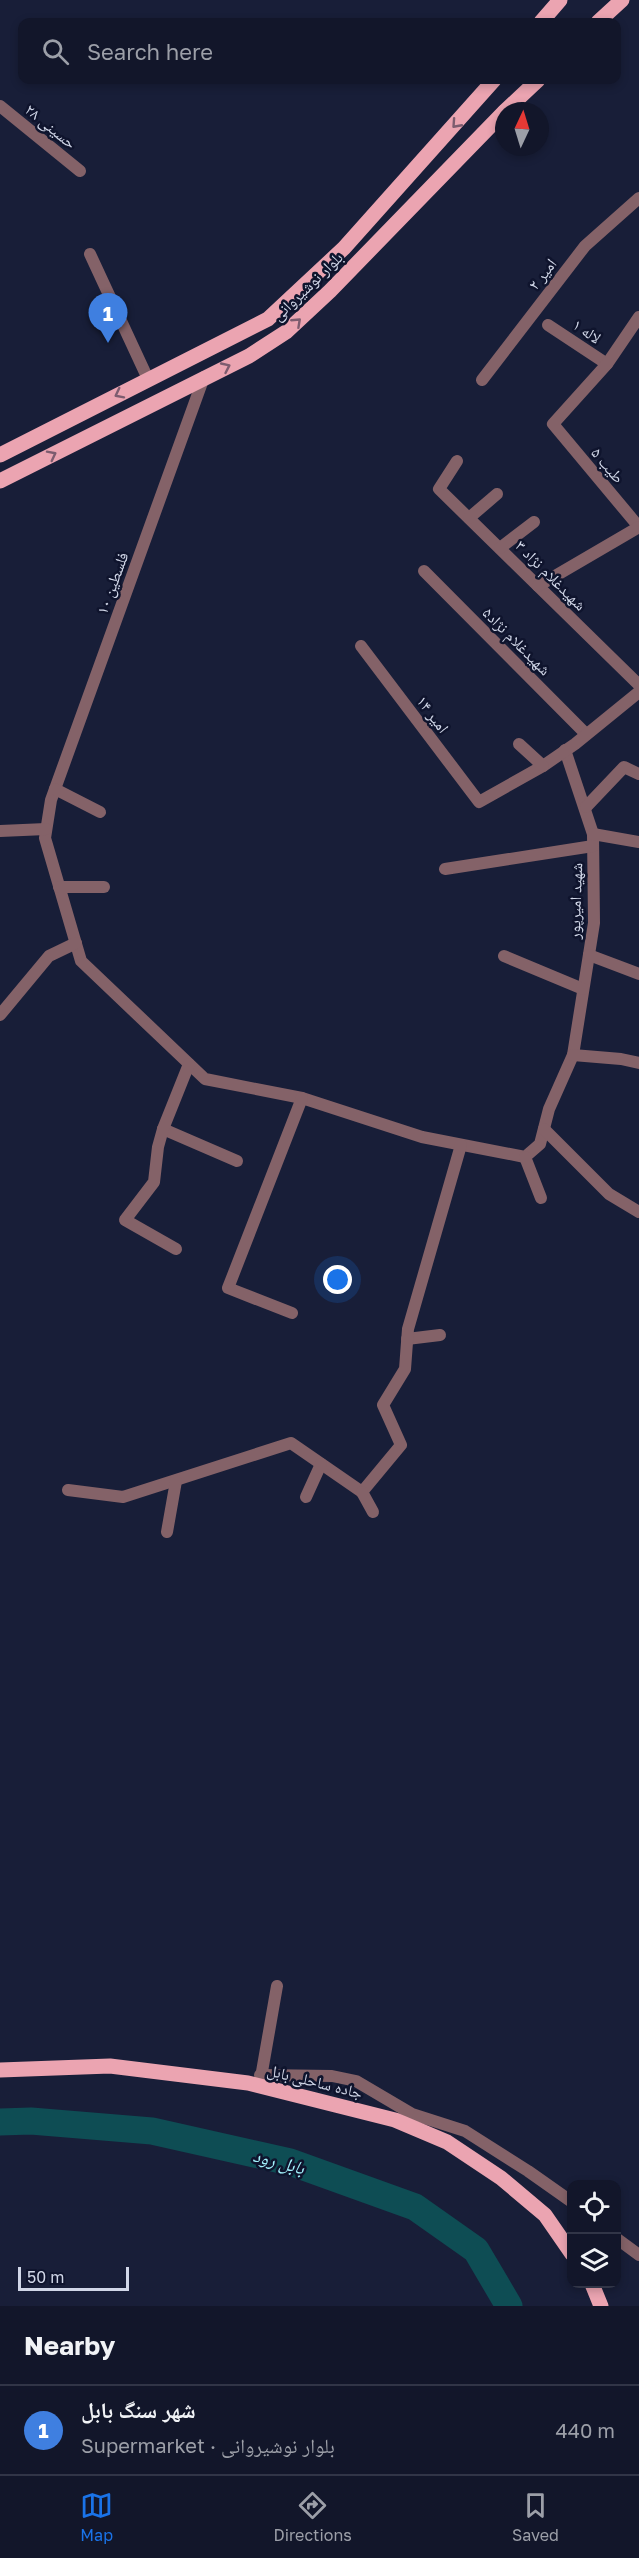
<!DOCTYPE html>
<meta charset="utf-8">
<style>
:root{--surface:#12162a;--page:#1f2336;--text:#f1f3f6;--muted:#9c9fa8;--line:#313547;--accent:#1a73e8}
body{margin:0;font-family:"Golos Text","Noto Naskh Arabic",sans-serif;background:var(--page);color:var(--text)}
.controls{position:absolute;right:18px;bottom:18px;display:grid;overflow:hidden;border-radius:12px;box-shadow:0 3px 9px #0003}
.controls button{width:54px;height:54px;display:grid;place-items:center;padding:0;border:0;border-bottom:2px solid var(--line);background:var(--surface);color:var(--text);font:30px sans-serif}
.compass{position:absolute;left:495px;top:102px;width:54px;height:54px;border-radius:50%;background:var(--surface);box-shadow:0 3px 9px #0003;rotate:4deg}
.scale{position:absolute;left:18px;bottom:15px;width:111px;box-sizing:border-box;padding-left:6px;border:3px solid #d1d7e8;border-top:0;font-size:16px;line-height:21px;white-space:nowrap;color:#d1d7e8;-webkit-text-stroke:4px #0f142d;paint-order:stroke}
.you{position:absolute;left:338px;top:1280px;width:21px;height:21px;margin:-15px;border:4px solid #fff;border-radius:50%;background:#1a73e8;box-shadow:0 0 0 9px #1a73e833}
.badge{display:grid;place-items:center;width:39px;height:39px;border-radius:50%;background:var(--accent);color:#fff;font-size:20px;font-weight:700}
.pin{position:absolute;translate:-50% -50px;filter:drop-shadow(0 2px 3px #0008)}
.pin::after{content:'';position:absolute;top:32px;width:21px;height:18px;background:inherit;clip-path:polygon(0 0,100% 0,50% 100%)}
.list{margin:0;padding:0;list-style:none}
h2{display:flex;justify-content:space-between;align-items:center;height:78px;margin:0;padding:0 24px;font-size:26px}
h2 small{font-size:20px;font-weight:400;color:var(--muted)}
.list li{display:grid;grid-template-columns:39px 1fr auto;gap:18px;align-items:center;box-sizing:border-box;height:90px;padding:0 24px;border-top:2px solid var(--line)}
.list b{display:block;font-size:22px;white-space:nowrap}
.list p{margin:0;font-size:20px;white-space:nowrap;color:var(--muted)}
.list em{font-size:20px;font-style:normal;color:var(--muted)}
.icon{flex:none;width:33px;height:33px;fill:none;stroke:currentColor;stroke-width:2;stroke-linecap:round;stroke-linejoin:round}
.map{position:relative;flex:none;width:639px;height:2306px;overflow:hidden}
.search{position:absolute;background:var(--surface);box-shadow:0 3px 9px #0003;left:18px;right:18px;top:18px;height:66px;display:flex;align-items:center;gap:15px;box-sizing:border-box;padding:0 21px;border-radius:12px;color:var(--muted);font-size:22px}
.sheet{height:168px;background:var(--surface)}
nav{display:flex;justify-content:space-around;align-items:center;box-sizing:border-box;height:84px;border-top:2px solid var(--line);background:var(--surface);font-size:16px;color:var(--muted)}
nav a{display:grid;justify-items:center;gap:3px}
nav .on{color:var(--accent)}
.map>svg:first-child{display:block}
</style>
<div class="map">
<svg width="639" height="2306" viewBox="0 0 639 2306">
<rect width="100%" height="100%" fill="#181e38"/>
<g fill="none" stroke-linecap="round" stroke-linejoin="round">
<!-- river -->
<polyline stroke="#0e4d54" stroke-width="27" points="0,2122 31,2121 152,2131 290,2162 415,2207 476,2250 509,2306"/>
<!-- minor -->
<g stroke="#846268" stroke-width="12">
<polyline points="0,106 80,171"/>
<polyline points="90,254 148,379"/>
<polyline points="548,325 607,364"/>
<polyline points="204,377 51,800 45,838 81,961 205,1079 302,1098 422,1137 525,1157 540,1144 549,1109 573,1055 594,923 593,834 565,750"/>
<polyline points="482,380 585,246 639,198"/>
<polyline points="457,461 439,489 639,685"/>
<polyline points="469,518 497,494"/>
<polyline points="639,527 553,424 607,364 639,317"/>
<polyline points="500,548 534,522"/>
<polyline points="424,571 585,733"/>
<polyline points="538,586 639,527"/>
<polyline points="361,646 479,802 543,766 575,744 639,692"/>
<polyline points="519,744 543,766"/>
<polyline points="55,789 100,812"/>
<polyline points="586,807 624,767 639,774"/>
<polyline points="0,831 46,829"/>
<polyline points="593,834 639,842"/>
<polyline points="445,869 593,846"/>
<polyline points="59,887 104,887"/>
<polyline points="589,955 639,974"/>
<polyline points="504,956 583,989"/>
<polyline points="0,1015 49,956 76,943"/>
<polyline points="573,1055 621,1059 639,1063"/>
<polyline points="163,1129 237,1161"/>
<polyline points="544,1129 609,1194 639,1212"/>
<polyline points="525,1157 541,1198"/>
<polyline points="176,1249 125,1220 154,1182 158,1147 163,1129 189,1064"/>
<polyline points="292,1313 228,1288 302,1098"/>
<polyline points="407,1339 440,1335"/>
<polyline points="68,1490 123,1497 291,1443 362,1492 401,1445 383,1405 405,1369 408,1329 461,1145"/>
<polyline points="362,1492 373,1512"/>
<polyline points="306,1497 321,1464"/>
<polyline points="167,1532 176,1481"/>
<polyline points="260,2075 332,2076 356,2081 412,2114 465,2131 528,2171 572,2202"/>
<polyline points="260,2083 277,1986"/>
<polyline points="616,2238 639,2255"/>
</g>
<!-- primary -->
<g stroke="#eba4b1" stroke-width="15">
<polyline points="541,22 560,0"/>
<polyline points="598,22 622,0"/>
<polyline points="505,111 538,80"/>
<polyline points="0,455 268,319 344,248 494,80"/>
<polyline points="0,481 249,356 286,332 330,291 504,112"/>
<polyline points="0,2070 110,2066 248,2083 395,2120 447,2142 501,2178 545,2215 572,2254"/>
<polyline points="592,2284 601,2306"/>
</g>
</g>
<!-- one-way arrows -->
<defs><path id="oneway-chevron" d="M-2-3.5L2.5 0L-2 3.5" fill="none" stroke-width="1.6" stroke-linecap="round" stroke-linejoin="round" transform="scale(1.5)"/></defs>
<g stroke="#7d5c6f">
<use href="#oneway-chevron" transform="translate(456 124) rotate(132)"/>
<use href="#oneway-chevron" transform="translate(297 322) rotate(-43)"/>
<use href="#oneway-chevron" transform="translate(226 367) rotate(-25)"/>
<use href="#oneway-chevron" transform="translate(119 394) rotate(153)"/>
<use href="#oneway-chevron" transform="translate(52 455) rotate(-27)"/>
</g>
<g text-anchor="middle" dominant-baseline="central" stroke-width="5" stroke-linejoin="round" paint-order="stroke">
<!-- street labels -->
<g font-size="16" fill="#d1d7e8" stroke="#0f142d">
<text transform="translate(51 126) rotate(39)">حسینی ۲۸</text>
<text transform="translate(542 274) rotate(-52)">امیر ۲</text>
<text transform="translate(307 286) rotate(-44)">بلوار نوشیروانی</text>
<text transform="translate(587 331) rotate(34)">لاله ۱</text>
<text transform="translate(608 465) rotate(50)">طیب ۵</text>
<text transform="translate(551 575) rotate(45)">شهیدغلام نژاد ۳</text>
<text transform="translate(112 583) rotate(-70)">فلسطین ۱۰</text>
<text transform="translate(517 641) rotate(45)">شهیدغلام نژاد۵</text>
<text transform="translate(433 714) rotate(53)">امیر ۱۴</text>
<text transform="translate(575 901) rotate(-88)">شهید امیرپور</text>
<text transform="translate(315 2081) rotate(14)">جاده ساحلی بابل</text>
</g>
<!-- water labels -->
<g font-size="18" font-style="italic" fill="#a2f2fc" stroke="#0f142d">
<text transform="translate(279 2161) rotate(15)">بابل رود</text>
</g>
</g>
</svg>
<div class="controls">
<button><svg class="icon" aria-label="locate" viewBox="0 0 24 24"><circle cx="12" cy="12" r="6"/><path d="M12 2v4M12 18v4M2 12h4M18 12h4"/></svg></button>
<button><svg class="icon" aria-label="layers" viewBox="0 0 24 24"><path d="M12 4l9 5-9 5-9-5zM3 14l9 5 9-5"/></svg></button>
</div>
<svg class="compass" viewBox="-18 -18 36 36"><path d="M0-13l5 13h-10z" fill="#e53935"/><path d="M0 13l5-13h-10z" fill="#9c9fa8"/></svg>
<div class="scale">50 m</div>
<div class="you"></div>
<div class="pin badge" style="left:108px;top:343px;background:#3f7fe0">1</div>
<div class="search"><svg class="icon" aria-label="search" viewBox="0 0 24 24"><circle cx="10" cy="10" r="6"/><path d="M15 15l6 6"/></svg>Search here</div>
</div>
<section class="sheet">
<h2>Nearby<small></small></h2>
<ul class="list">
<li><span class="badge" style="background:#3f7fe0">1</span><div><b>شهر سنگ بابل</b><p>Supermarket · بلوار نوشیروانی</p></div><em>440 m</em></li>
</ul>
</section>
<nav>
<a class="on"><svg class="icon" aria-label="map" viewBox="0 0 24 24"><path d="M3 6l6-2 6 2 6-2v14l-6 2-6-2-6 2zM9 4v14M15 6v14"/></svg>Map</a>
<a><svg class="icon" aria-label="directions" viewBox="0 0 24 24"><path d="M12 3l9 9-9 9-9-9zM9 14v-3h6M13 9l2 2-2 2"/></svg>Directions</a>
<a><svg class="icon" aria-label="saved" viewBox="0 0 24 24"><path d="M7 4h10v16l-5-4-5 4z"/></svg>Saved</a>
</nav>
